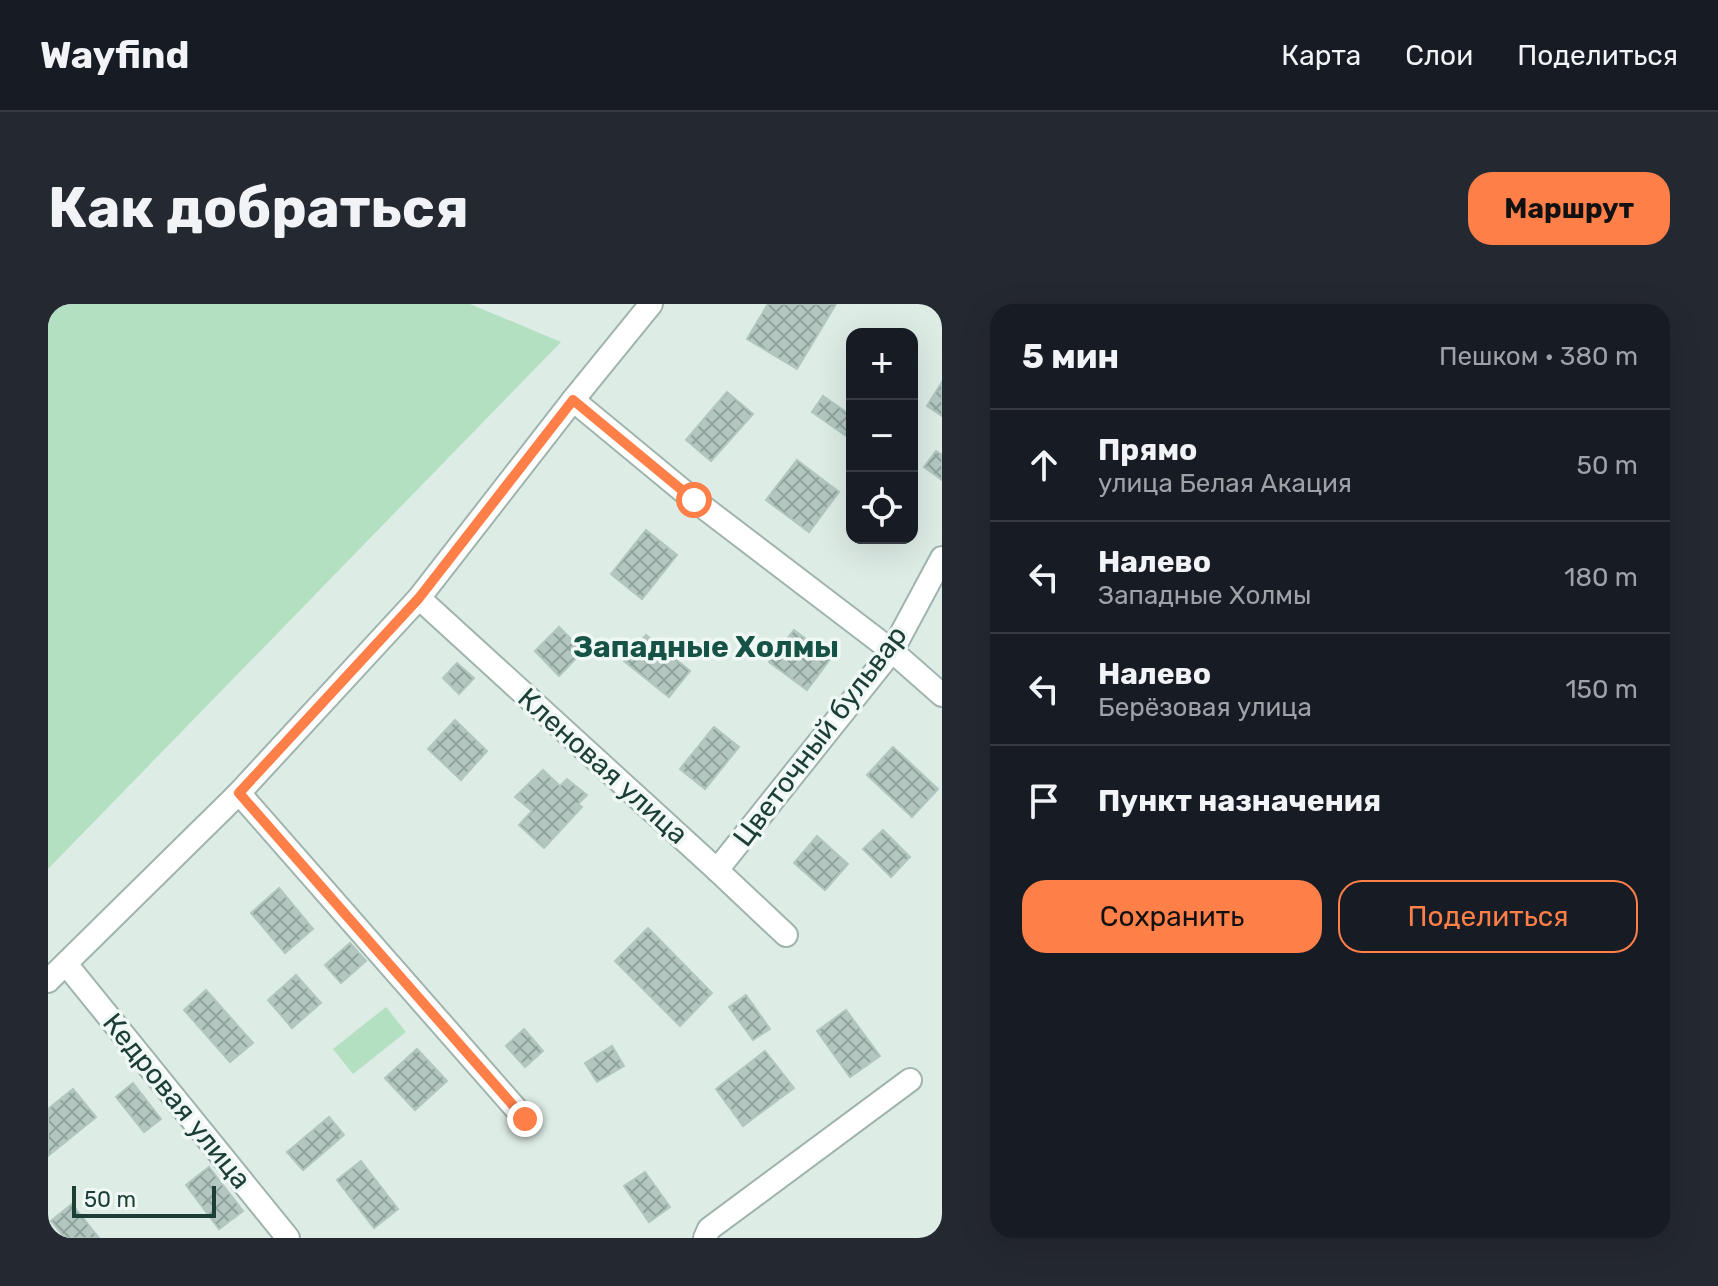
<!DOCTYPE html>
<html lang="ru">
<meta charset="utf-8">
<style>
:root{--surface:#171b24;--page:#242831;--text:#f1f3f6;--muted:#9ea1a6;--line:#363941;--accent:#ff7f49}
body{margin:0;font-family:Rubik,sans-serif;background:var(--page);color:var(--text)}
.controls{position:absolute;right:24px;top:24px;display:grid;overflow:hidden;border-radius:16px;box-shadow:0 8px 32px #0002}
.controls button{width:72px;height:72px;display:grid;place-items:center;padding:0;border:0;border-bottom:2px solid var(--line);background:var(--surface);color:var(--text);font:40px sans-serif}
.scale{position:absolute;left:24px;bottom:20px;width:144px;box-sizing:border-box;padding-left:8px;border:4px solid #1d3e37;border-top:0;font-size:22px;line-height:28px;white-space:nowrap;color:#1d3e37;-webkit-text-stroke:6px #eff8f4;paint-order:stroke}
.stop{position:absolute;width:24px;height:24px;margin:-18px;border:6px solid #ff7f49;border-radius:50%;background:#fff}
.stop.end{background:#ff7f49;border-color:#fff;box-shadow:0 2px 8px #0008}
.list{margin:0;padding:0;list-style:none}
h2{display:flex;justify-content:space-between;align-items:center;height:104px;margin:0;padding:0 32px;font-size:34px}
h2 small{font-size:26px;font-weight:400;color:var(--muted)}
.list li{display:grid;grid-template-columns:52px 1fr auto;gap:24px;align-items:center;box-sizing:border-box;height:112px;padding:0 32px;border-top:2px solid var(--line)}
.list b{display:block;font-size:30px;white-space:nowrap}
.list p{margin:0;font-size:26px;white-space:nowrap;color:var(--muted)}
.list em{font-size:26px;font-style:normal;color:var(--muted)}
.actions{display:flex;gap:16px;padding:24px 32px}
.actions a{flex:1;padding:18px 0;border:2px solid var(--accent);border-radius:24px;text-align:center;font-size:28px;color:var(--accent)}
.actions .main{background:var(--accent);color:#111}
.icon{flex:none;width:44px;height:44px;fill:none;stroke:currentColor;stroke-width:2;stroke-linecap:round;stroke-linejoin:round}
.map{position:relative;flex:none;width:894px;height:934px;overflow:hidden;border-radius:24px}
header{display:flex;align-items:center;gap:48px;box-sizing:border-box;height:112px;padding:0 40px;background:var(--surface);border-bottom:2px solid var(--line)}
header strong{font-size:38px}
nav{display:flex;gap:44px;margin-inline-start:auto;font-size:28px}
.intro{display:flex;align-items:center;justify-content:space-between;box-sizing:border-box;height:192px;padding:0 48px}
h1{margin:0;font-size:56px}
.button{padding:20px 36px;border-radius:24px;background:var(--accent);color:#111;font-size:28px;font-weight:700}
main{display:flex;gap:48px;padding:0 48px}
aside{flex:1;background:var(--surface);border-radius:24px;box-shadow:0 8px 32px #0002}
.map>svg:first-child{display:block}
</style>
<header>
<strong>Wayfind</strong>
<nav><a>Карта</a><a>Слои</a><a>Поделиться</a></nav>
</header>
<div class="intro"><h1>Как добраться</h1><a class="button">Маршрут</a></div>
<main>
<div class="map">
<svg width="894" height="934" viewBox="0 0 894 934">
<defs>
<pattern id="building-cross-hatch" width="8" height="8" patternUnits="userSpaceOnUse" patternTransform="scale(2)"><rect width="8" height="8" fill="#b3c7c0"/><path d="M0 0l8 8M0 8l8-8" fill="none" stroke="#91a39d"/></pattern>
</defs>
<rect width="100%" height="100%" fill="#deece6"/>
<!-- grass -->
<g fill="#b4e0c2">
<polygon points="0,0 422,0 513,38 0,565"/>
<polygon points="338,703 358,728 305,770 285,745"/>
</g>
<!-- building -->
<g fill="url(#building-cross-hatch)" stroke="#b0c6be" stroke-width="2">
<polygon points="720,0 788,0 749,65 699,35"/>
<polygon points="894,78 894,112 879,102"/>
<polygon points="679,88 705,110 663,157 638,136"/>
<polygon points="775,92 804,112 804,136 764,108"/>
<polygon points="888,147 894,151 894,176 876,163"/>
<polygon points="749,156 791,188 761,228 718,196"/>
<polygon points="598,226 629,251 594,295 563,270"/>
<polygon points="511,323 535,347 511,372 487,347"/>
<polygon points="746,326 783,354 759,386 721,358"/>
<polygon points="598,331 642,367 621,393 576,357"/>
<polygon points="409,359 426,374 411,390 395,374"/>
<polygon points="407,416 439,447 413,476 380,445"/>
<polygon points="666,423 691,443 657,485 632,465"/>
<polygon points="845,443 890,485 864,513 819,471"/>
<polygon points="495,466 512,482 519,475 539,491 530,500 534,503 496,544 471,521 484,507 467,493"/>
<polygon points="835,526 862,553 843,573 815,545"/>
<polygon points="769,532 800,560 777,586 746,559"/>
<polygon points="231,584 265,625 237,649 203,609"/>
<polygon points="600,624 664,689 632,722 567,657"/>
<polygon points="302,639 318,657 293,679 277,661"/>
<polygon points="248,671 273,699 244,724 220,696"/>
<polygon points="158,686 205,739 182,758 136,706"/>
<polygon points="698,691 722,725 705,736 681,703"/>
<polygon points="798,706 832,752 802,773 769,727"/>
<polygon points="476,725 495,747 477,763 458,742"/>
<polygon points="564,742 576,762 549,778 537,759"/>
<polygon points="369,745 399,777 367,806 337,774"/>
<polygon points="717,747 746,784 695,822 668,785"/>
<polygon points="85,779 113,815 96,828 68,793"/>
<polygon points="25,785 48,813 0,852 0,805"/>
<polygon points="281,813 296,831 255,866 239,848"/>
<polygon points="313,857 350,905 326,924 289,876"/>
<polygon points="161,863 195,907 171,925 138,881"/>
<polygon points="597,868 622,903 601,918 576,882"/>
<polygon points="24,900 51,934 17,934 3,917"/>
</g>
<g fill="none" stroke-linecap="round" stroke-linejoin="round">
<!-- minor casing -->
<g stroke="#a0b4ae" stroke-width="26">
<g id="minor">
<polyline points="525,96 646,196 844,347 894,391"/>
<polyline points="371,294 669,566 738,631"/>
<polyline points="191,489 477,815"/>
<polyline points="669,566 844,347 894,254"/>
<polyline points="18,660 240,934"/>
<polyline points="0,677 191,489 371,294 525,96 603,0"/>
<polyline points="657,934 661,925 862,776"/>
</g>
</g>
<!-- minor -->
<use href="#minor" stroke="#fff" stroke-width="22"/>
</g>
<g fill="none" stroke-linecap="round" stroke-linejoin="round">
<!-- route -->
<polyline stroke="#ff7f49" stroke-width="10" points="477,815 191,489 371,294 525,96 646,196"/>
</g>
<g text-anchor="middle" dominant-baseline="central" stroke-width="7" stroke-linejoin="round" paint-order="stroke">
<!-- street labels -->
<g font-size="28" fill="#1d3e37" stroke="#eff8f4">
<text transform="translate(772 432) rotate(-53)">Цветочный бульвар</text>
<text transform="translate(555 462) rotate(42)">Кленовая улица</text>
<text transform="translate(129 797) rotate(51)">Кедровая улица</text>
</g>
<!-- neighbourhood labels -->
<g font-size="30" font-weight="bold" fill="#175246" stroke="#eff8f4">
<text x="658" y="343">Западные Холмы</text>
</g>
</g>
</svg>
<div class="controls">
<button>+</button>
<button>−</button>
<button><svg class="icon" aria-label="locate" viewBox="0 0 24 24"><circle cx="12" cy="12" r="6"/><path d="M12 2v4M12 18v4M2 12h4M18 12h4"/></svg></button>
</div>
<div class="scale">50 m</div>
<div class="stop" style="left:646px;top:196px"></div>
<div class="stop end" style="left:477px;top:815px"></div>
</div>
<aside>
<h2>5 мин<small>Пешком · 380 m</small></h2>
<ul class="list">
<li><svg class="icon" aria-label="ahead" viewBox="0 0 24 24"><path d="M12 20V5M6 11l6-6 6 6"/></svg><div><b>Прямо</b><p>улица Белая Акация</p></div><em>50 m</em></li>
<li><svg class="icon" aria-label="left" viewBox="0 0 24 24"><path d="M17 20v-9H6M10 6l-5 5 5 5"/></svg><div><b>Налево</b><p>Западные Холмы</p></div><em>180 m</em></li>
<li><svg class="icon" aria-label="left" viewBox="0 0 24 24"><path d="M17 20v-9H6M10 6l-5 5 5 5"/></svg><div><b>Налево</b><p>Берёзовая улица</p></div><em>150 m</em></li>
<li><svg class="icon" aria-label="arrive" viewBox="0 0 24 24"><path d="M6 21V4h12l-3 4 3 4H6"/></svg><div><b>Пункт назначения</b></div></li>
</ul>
<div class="actions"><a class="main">Сохранить</a><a>Поделиться</a></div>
</aside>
</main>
